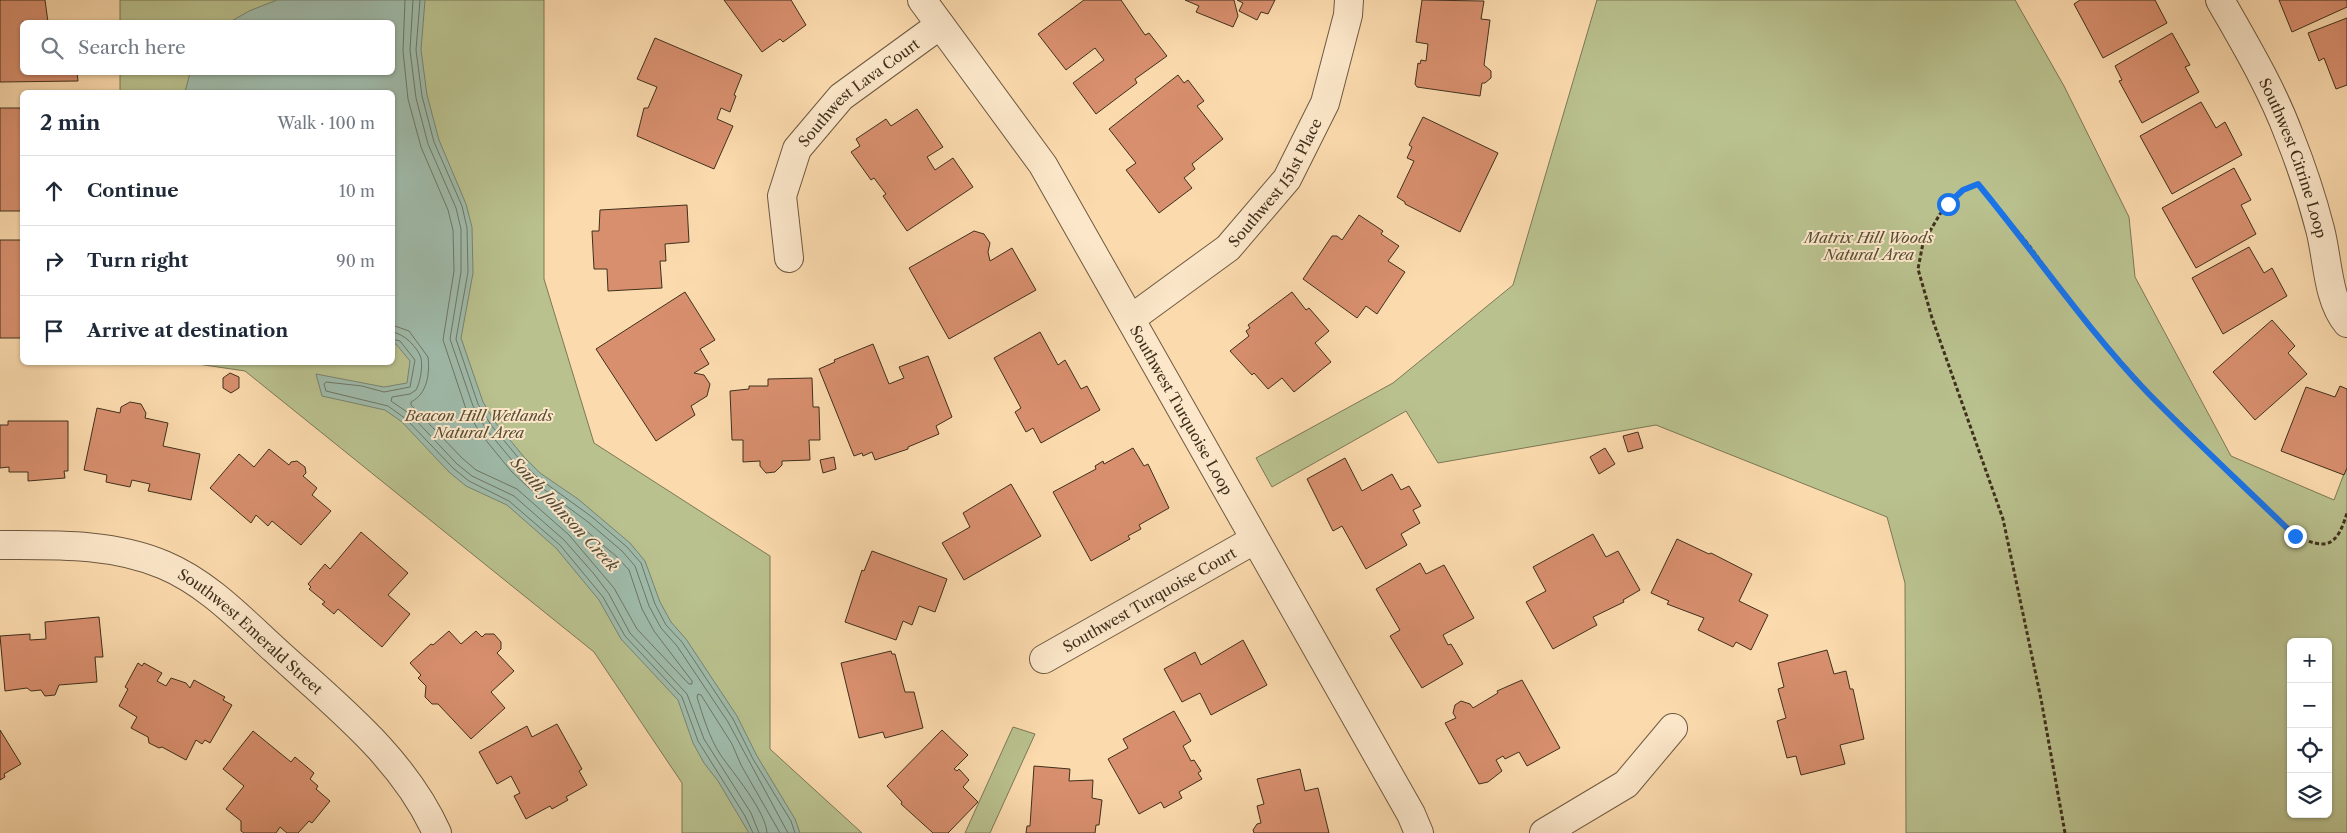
<!DOCTYPE html>
<meta charset="utf-8">
<style>
:root{--surface:#fff;--page:#f2f2f3;--text:#1f2937;--muted:#747a83;--line:#e0e1e3}
body{margin:0;font-family:"Libre Caslon Text",serif;background:var(--page);color:var(--text)}
.controls{position:absolute;right:15px;bottom:15px;display:grid;overflow:hidden;border-radius:8px;box-shadow:0 1px 4px #0004}
.controls button{width:45px;height:45px;display:grid;place-items:center;padding:0;border:0;border-bottom:1px solid var(--line);background:var(--surface);color:var(--text);font:25px sans-serif}
.stop{position:absolute;width:15px;height:15px;margin:-11px;border:4px solid #1a73e8;border-radius:50%;background:#fff}
.stop.end{background:#1a73e8;border-color:#fff;box-shadow:0 1px 5px #0008}
.list{margin:0;padding:0;list-style:none}
h2{display:flex;justify-content:space-between;align-items:center;height:65px;margin:0;padding:0 20px;font-size:21px}
h2 small{font-size:16px;font-weight:400;color:var(--muted)}
.list li{display:grid;grid-template-columns:32px 1fr auto;gap:15px;align-items:center;box-sizing:border-box;height:70px;padding:0 20px;border-top:1px solid var(--line)}
.list b{display:block;font-size:19px;white-space:nowrap}
.list em{font-size:16px;font-style:normal;color:var(--muted)}
.icon{flex:none;width:28px;height:28px;fill:none;stroke:currentColor;stroke-width:2;stroke-linecap:round;stroke-linejoin:round}
.map{position:relative;flex:none;width:2347px;height:833px;overflow:hidden}
.search{position:absolute;background:var(--surface);box-shadow:0 1px 4px #0004;left:20px;top:20px;width:375px;height:55px;display:flex;align-items:center;gap:12px;box-sizing:border-box;padding:0 18px;border-radius:8px;color:var(--muted);font-size:19px}
.panel{position:absolute;background:var(--surface);box-shadow:0 1px 4px #0004;left:20px;top:90px;width:375px;height:275px;border-radius:8px}
.map>svg:first-child{display:block}
</style>
<div class="map">
<svg width="2347" height="833" viewBox="0 0 2347 833">
<rect width="100%" height="100%" fill="#fbdaad"/>
<filter id="stains"><feTurbulence type="fractalNoise" baseFrequency=".004" numOctaves="4"/><feColorMatrix values="0 0 0 0 .2 0 0 0 0 .09 0 0 0 0 .02 0 0 0 .5 -.17"/></filter>
<radialGradient id="worn" r=".72"><stop offset=".6" stop-color="#630" stop-opacity="0"/><stop offset="1" stop-color="#630" stop-opacity=".3"/></radialGradient>
<!-- green -->
<g fill="#b9c18e" stroke="#7c7855" fill-rule="evenodd">
<polygon points="120,0 544,0 544,279 594,443 770,556 770,749 862,833 682,833 682,783 594,652 245,371 191,363 392,362 392,92 120,92 120,73 392,72 392,22 120,22"/>
<path d="M1597,0H2015L2064,86L2129,217L2135,277L2231,456L2334,500L2347,466V833H1906L1905,583L1887,517L1656,425L1438,463L1406,411L1272,487L1256,458L1393,383L1513,285ZM2291,642H2328V814H2291Z"/>
<polygon points="1013,727 1035,734 990,833 965,833"/>
</g>
<!-- water -->
<polygon fill="#9fbbab" stroke="#798372" points="277,0 425,0 421,50 427,95 439,140 466,204 472,227 473,273 461,338 483,402 495,422 524,457 540,473 578,499 630,543 645,561 660,602 671,622 686,639 737,716 757,756 795,819 800,833 749,833 718,781 704,763 693,743 678,700 621,639 599,600 556,548 507,505 466,486 449,472 402,422 385,410 322,396 316,374 384,387 407,383 410,361 396,344 393,343 392,92 185,92 190,73 392,72 392,22 230,22 249,11"/>
<g fill="none" stroke-linecap="round" stroke-linejoin="round">
<!-- shore -->
<g stroke="#6f7664" stroke-width="1">
<polyline points="413,0 410,50 416,98 428,144 456,208 461,229 461,272 450,339 473,406 486,429 516,465 534,482 588,522 622,551 635,566 649,606 661,628 677,646 728,722 788,833"/>
<polyline points="420,0 416,50 422,96 434,142 462,206 467,228 468,272 456,339 478,404 491,425 521,461 537,477 592,517 627,547 641,563 655,604 666,625 682,642 733,719 753,759 791,821 795,833"/>
<path d="M392,325L409,331L428,357C430,374 427,394 411,402V405L462,458L476,470L517,489L569,535L614,588L637,629L689,684H692V681L654,631L642,609L629,570L617,557L583,528L529,488L511,471L480,433L466,409L443,340L454,271L453,230L448,210L421,147L408,99L403,51L405,0"/>
<path d="M392,332C404,333 418,348 421,358C423,367 420,383 416,390L410,394L392,397L391,401L410,414L457,464L472,476L514,496L564,540L594,574L609,594L630,633L687,694L704,739L751,813L759,833"/>
<polyline points="392,339 400,341 415,360 410,387 384,392 362,386 326,382 324,384 326,391 388,406 406,419 453,468 469,481 509,501 560,545 603,597 625,636 682,697 698,741 745,816 753,833"/>
<path d="M767,833C766,811 733,773 720,754C709,737 703,716 697,697L698,694L701,695L732,744L741,765L780,833"/>
</g>
</g>
<!-- building -->
<g fill="#d88f6e" stroke="#3f301c">
<polygon points="0,0 45,0 48,22 77,22 22,22 22,72 77,72 78,81 0,82"/>
<polygon points="724,0 791,0 806,25 783,42 780,39 762,52"/>
<polygon points="1084,0 1121,0 1145,35 1149,33 1167,56 1135,79 1137,83 1096,114 1073,83 1104,60 1095,48 1066,70 1038,34"/>
<polygon points="1185,0 1234,0 1238,16 1233,27 1196,12 1199,6"/>
<polygon points="1237,0 1275,0 1268,14 1261,12 1257,20 1239,11 1243,3"/>
<polygon points="1422,0 1484,1 1481,19 1490,20 1484,65 1491,71 1491,78 1485,83 1482,83 1480,96 1417,87 1415,84 1418,63 1420,64 1421,60 1426,61 1428,44 1416,42"/>
<polygon points="2080,0 2155,0 2167,23 2103,58 2074,4"/>
<polygon points="2279,0 2347,0 2347,7 2292,32"/>
<polygon points="2347,18 2347,85 2336,89 2324,58 2319,61 2308,33"/>
<polygon points="2172,33 2190,65 2185,67 2199,92 2142,123 2119,81 2122,80 2115,66"/>
<polygon points="655,38 742,75 734,95 736,96 730,112 721,108 717,119 733,126 714,169 637,136 644,108 648,108 657,87 637,79"/>
<polygon points="1178,75 1184,83 1188,80 1204,101 1197,106 1223,139 1192,164 1195,169 1184,178 1192,188 1159,213 1126,170 1136,163 1109,129"/>
<polygon points="2201,102 2216,128 2225,122 2242,155 2172,194 2140,136"/>
<rect x="0" y="108" width="22" height="103"/>
<polygon points="917,109 943,147 927,157 935,170 953,158 973,187 907,231 883,196 886,194 874,178 871,180 851,152 860,146 856,139 886,119 891,126"/>
<polygon points="1423,117 1498,153 1460,232 1405,204 1405,202 1397,197 1414,161 1407,158 1412,147 1409,145"/>
<polygon points="2234,168 2251,200 2241,205 2256,234 2196,268 2162,208"/>
<polygon points="687,205 689,242 665,244 666,261 660,261 662,288 608,291 607,269 594,269 592,231 599,231 600,210"/>
<polygon points="1359,215 1383,231 1381,234 1399,246 1388,261 1405,272 1377,314 1366,306 1357,318 1303,279 1332,236 1337,236 1342,240"/>
<polygon points="974,231 984,234 990,243 988,252 990,261 1012,248 1036,290 949,339 909,268"/>
<rect x="0" y="240" width="22" height="98"/>
<polygon points="2249,247 2264,273 2272,268 2287,296 2223,334 2192,278"/>
<polygon points="685,292 715,340 700,349 709,364 694,373 704,375 710,384 707,396 691,406 695,415 656,441 596,349"/>
<polygon points="1292,292 1306,310 1309,308 1329,331 1315,343 1331,362 1294,392 1282,378 1268,389 1254,373 1252,375 1230,351 1249,336 1246,331 1250,328 1248,325"/>
<polygon points="2272,320 2295,346 2288,353 2307,374 2255,420 2213,372"/>
<polygon points="1040,332 1058,365 1065,360 1081,389 1087,386 1100,410 1041,443 1033,428 1026,432 1015,412 1021,408 994,358"/>
<polygon points="873,344 889,384 904,378 899,367 928,356 952,417 936,426 939,434 908,447 908,449 875,460 872,452 863,456 862,453 854,456 819,369 835,362 834,360"/>
<polygon points="230,373 239,377 239,388 231,393 223,388 223,378"/>
<polygon points="812,378 813,407 819,407 820,440 809,440 810,460 782,461 782,465 775,472 766,473 760,466 760,461 743,462 743,440 732,440 730,391 749,389 749,386 768,386 768,379"/>
<polygon points="2340,386 2347,389 2347,468 2344,475 2281,451 2306,387 2335,397"/>
<polygon points="130,402 141,404 146,413 145,418 168,423 163,446 200,454 191,500 148,491 150,484 132,480 130,487 106,482 107,475 84,470 97,408 120,413 121,407"/>
<polygon points="8,421 68,421 68,471 64,471 65,478 28,481 28,472 9,472 9,467 0,468 0,425 8,425"/>
<polygon points="1638,432 1643,448 1628,452 1623,436"/>
<polygon points="1133,448 1144,466 1148,464 1169,508 1139,525 1141,529 1128,536 1130,539 1091,561 1053,492 1096,469 1095,466 1103,461 1104,464"/>
<polygon points="1605,448 1615,464 1599,474 1590,457"/>
<polygon points="269,449 289,465 291,462 297,461 305,467 306,473 303,476 317,488 312,495 331,511 301,545 272,521 268,526 256,515 251,523 210,488 239,454 254,467"/>
<polygon points="834,457 836,469 823,473 820,460"/>
<polygon points="1345,458 1362,491 1392,474 1401,490 1409,486 1421,506 1413,510 1420,523 1401,534 1407,545 1366,569 1342,526 1333,531 1307,479"/>
<polygon points="1011,484 1041,536 964,580 942,543 970,527 963,513"/>
<polygon points="361,532 408,573 388,595 410,614 382,647 338,609 334,614 322,604 325,602 309,589 311,587 308,584 325,564 330,569"/>
<polygon points="1593,534 1606,557 1618,551 1640,590 1623,600 1624,602 1593,617 1597,625 1553,649 1526,602 1546,591 1533,567"/>
<polygon points="1677,539 1709,554 1711,553 1752,574 1739,601 1768,615 1751,650 1736,642 1733,647 1698,630 1704,618 1667,604 1669,601 1651,593"/>
<polygon points="872,551 947,579 935,612 919,606 912,625 903,621 896,640 845,622 862,570 864,571"/>
<polygon points="1420,563 1426,574 1444,565 1474,618 1443,635 1448,645 1451,644 1463,664 1422,688 1390,636 1400,630 1376,589"/>
<polygon points="99,617 103,657 95,657 97,682 59,685 55,695 45,696 41,690 31,691 27,688 5,691 0,636 30,634 30,640 46,639 45,622"/>
<polygon points="449,631 461,644 476,631 482,637 485,634 494,634 501,642 501,649 497,653 514,671 491,692 505,708 471,739 438,704 432,704 425,697 426,686 418,678 421,675 410,663 431,644 433,645"/>
<polygon points="1243,640 1267,685 1211,715 1200,693 1182,702 1164,669 1195,652 1201,665"/>
<polygon points="1827,650 1834,674 1846,671 1850,689 1853,689 1864,739 1840,745 1845,764 1801,775 1796,756 1787,758 1777,721 1786,718 1778,689 1784,687 1778,663"/>
<polygon points="891,651 892,654 895,654 905,692 914,692 923,728 885,738 883,732 859,738 841,663"/>
<polygon points="138,663 142,666 144,663 162,673 157,681 166,686 171,678 186,683 190,688 194,680 225,697 223,700 232,705 210,743 205,740 202,744 196,740 186,760 162,747 159,748 149,743 148,737 131,728 137,717 119,706 128,689 125,687"/>
<polygon points="1522,680 1560,748 1527,766 1519,752 1505,759 1503,756 1496,760 1502,771 1488,782 1479,784 1445,723 1456,718 1453,713 1455,705 1461,701 1470,704 1473,708 1498,693 1497,691"/>
<polygon points="1174,711 1191,741 1183,746 1191,761 1194,760 1201,771 1198,773 1202,779 1179,792 1182,798 1164,808 1161,802 1139,814 1108,759 1128,748 1123,739"/>
<polygon points="557,724 582,769 579,771 587,785 566,797 568,800 552,809 550,806 526,819 514,796 520,793 511,776 497,784 479,752 527,726 532,737"/>
<polygon points="0,730 21,764 4,774 5,777 0,780"/>
<polygon points="942,730 968,755 954,769 957,771 959,769 969,780 963,787 978,802 948,833 933,833 901,804 902,802 887,786"/>
<polygon points="253,731 291,762 295,757 314,773 310,779 318,786 316,789 330,801 312,823 309,821 298,833 287,833 280,827 276,833 244,833 241,831 241,821 226,809 244,786 223,769"/>
<polygon points="1034,766 1070,769 1069,781 1093,780 1092,798 1102,800 1099,825 1096,825 1095,833 1026,833 1027,826 1030,826"/>
<polygon points="1300,769 1305,791 1318,788 1329,833 1254,833 1253,830 1257,824 1261,823 1257,806 1264,804 1257,779"/>
</g>
<g fill="none" stroke-linecap="round" stroke-linejoin="round">
<!-- minor casing -->
<g stroke="#6e5a40" stroke-width="30">
<g id="minor">
<path id="s1" d="M922,0L1043,165L1411,814L1419,833"/>
<path id="s2" d="M2220,0C2245,44 2271,87 2289,135C2301,165 2312,198 2320,229C2328,259 2327,299 2347,323"/>
<path id="s3" d="M789,258L782,196L797,149L841,97L940,25"/>
<path id="s4" d="M1132,318L1228,248L1287,179L1325,103L1348,15L1349,0"/>
<path id="s5" d="M0,545C55,545 113,543 164,565C207,583 241,619 275,650C335,705 403,757 437,833"/>
<path id="s6" d="M1044,659L1254,540"/>
<polyline points="1544,833 1626,784 1673,728"/>
</g>
</g>
<!-- path -->
<path stroke="#3f301c" stroke-width="3" stroke-dasharray="4 2.5" stroke-linecap="butt" d="M2065,833L2041,699L2003,519L1932,318L1918,269L1923,243L1940,214L1963,190L1978,184L2028,244L2083,319L2148,392L2295,536C2326,549 2336,549 2347,513"/>
<!-- minor -->
<use href="#minor" stroke="#fce7ca" stroke-width="28"/>
</g>
<g fill="none" stroke-linecap="round" stroke-linejoin="round">
<!-- route -->
<path stroke="#1a73e8" stroke-width="6" d="M1948,204L1963,190L1978,184C2035,253 2086,328 2148,393C2196,442 2246,488 2295,536"/>
</g>
<g text-anchor="middle" dominant-baseline="central" stroke-width="4" stroke-linejoin="round" paint-order="stroke">
<!-- street labels -->
<g font-size="15" fill="#3f301c" stroke="#fce7ca">
<text stroke="none"><textPath href="#s3" startOffset="196">Southwest Lava Court</textPath></text>
<text stroke="none"><textPath href="#s2" startOffset="175">Southwest Citrine Loop</textPath></text>
<text stroke="none"><textPath href="#s4" startOffset="200">Southwest 151st Place</textPath></text>
<text stroke="none"><textPath href="#s1" startOffset="486">Southwest Turquoise Loop</textPath></text>
<text stroke="none"><textPath href="#s6" startOffset="121">Southwest Turquoise Court</textPath></text>
<text stroke="none"><textPath href="#s5" startOffset="276">Southwest Emerald Street</textPath></text>
</g>
<!-- park labels -->
<g font-size="15" font-style="italic" fill="#574d33" stroke="#fce7ca">
<text x="1869" y="237">Matrix Hill Woods<tspan x="1869" dy="17">Natural Area</tspan></text>
<text x="479" y="415">Beacon Hill Wetlands<tspan x="479" dy="17">Natural Area</tspan></text>
</g>
<!-- water labels -->
<g font-size="16" font-style="italic" fill="#524c39" stroke="#fce7ca">
<text transform="translate(565 514) rotate(47)">South Johnson Creek</text>
</g>
</g>
<rect width="100%" height="100%" filter="url(#stains)"/>
<rect width="100%" height="100%" fill="url(#worn)"/>
</svg>
<div class="controls">
<button>+</button>
<button>−</button>
<button><svg class="icon" aria-label="locate" viewBox="0 0 24 24"><circle cx="12" cy="12" r="6"/><path d="M12 2v4M12 18v4M2 12h4M18 12h4"/></svg></button>
<button><svg class="icon" aria-label="layers" viewBox="0 0 24 24"><path d="M12 4l9 5-9 5-9-5zM3 14l9 5 9-5"/></svg></button>
</div>
<div class="stop" style="left:1948px;top:204px"></div>
<div class="stop end" style="left:2295px;top:536px"></div>
<div class="search"><svg class="icon" aria-label="search" viewBox="0 0 24 24"><circle cx="10" cy="10" r="6"/><path d="M15 15l6 6"/></svg>Search here</div>
<section class="panel">
<h2>2 min<small>Walk · 100 m</small></h2>
<ul class="list">
<li><svg class="icon" aria-label="ahead" viewBox="0 0 24 24"><path d="M12 20V5M6 11l6-6 6 6"/></svg><div><b>Continue</b></div><em>10 m</em></li>
<li><svg class="icon" aria-label="right" viewBox="0 0 24 24"><path d="M7 20v-9h11M14 6l5 5-5 5"/></svg><div><b>Turn right</b></div><em>90 m</em></li>
<li><svg class="icon" aria-label="arrive" viewBox="0 0 24 24"><path d="M6 21V4h12l-3 4 3 4H6"/></svg><div><b>Arrive at destination</b></div></li>
</ul>
</section>
</div>
